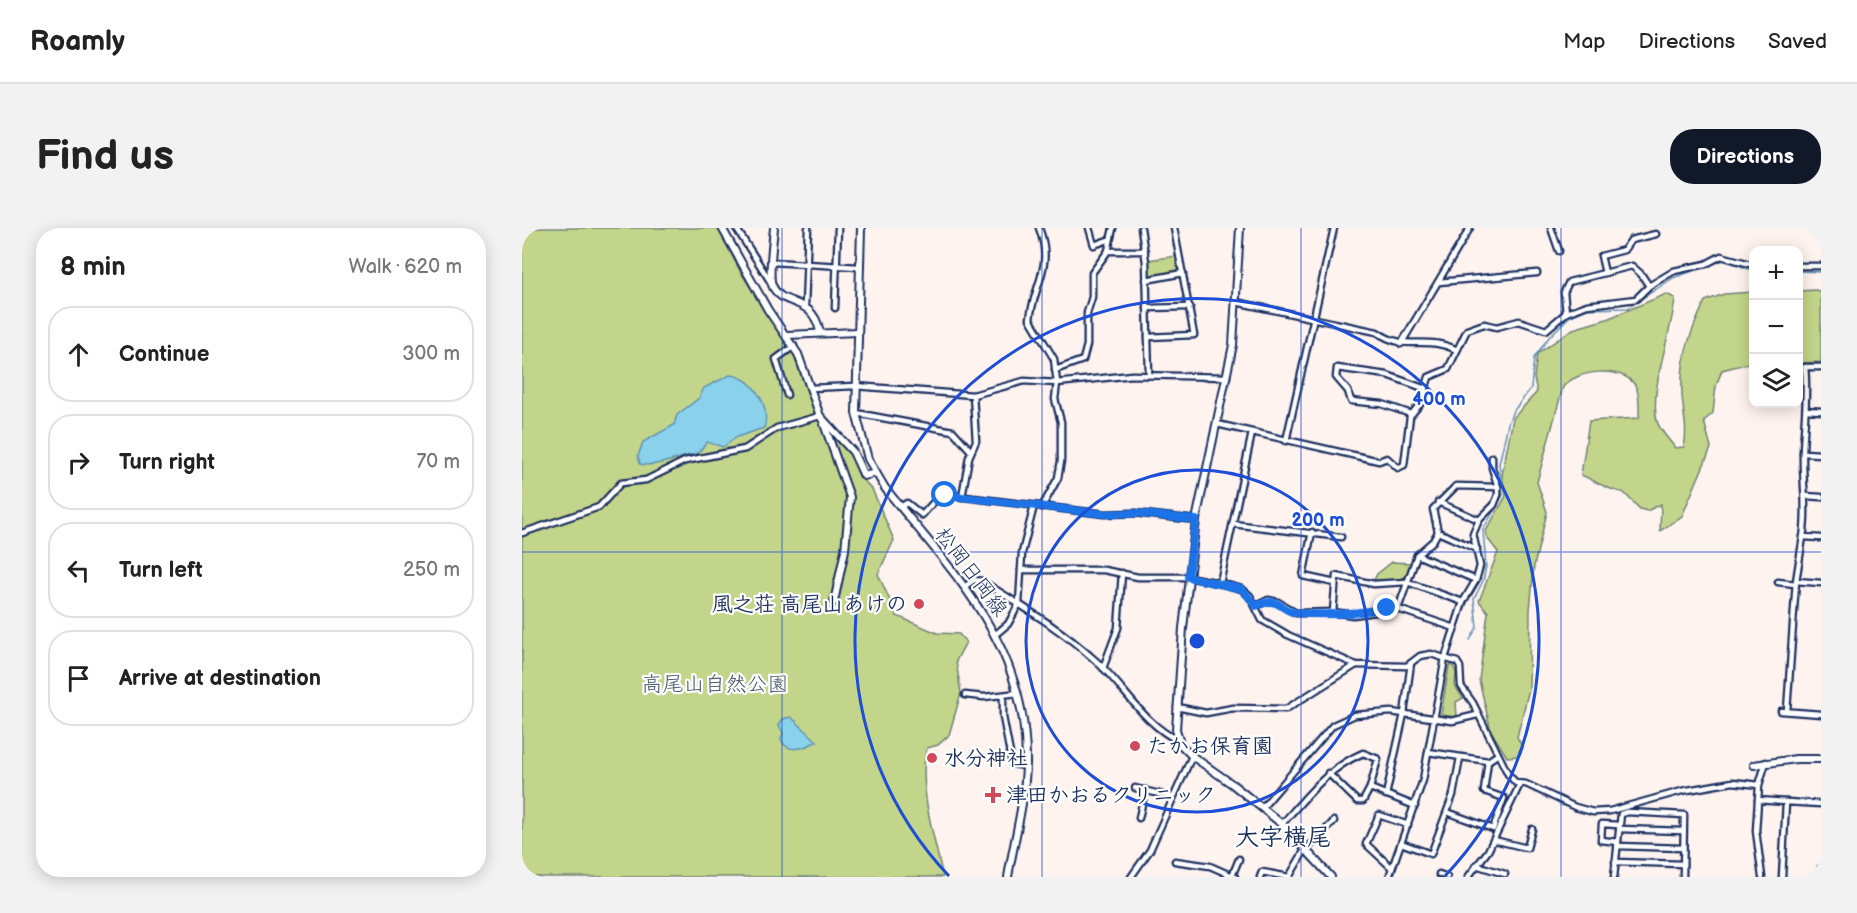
<!DOCTYPE html>
<meta charset="utf-8">
<style>
:root{--surface:#fff;--page:#f2f2f2;--text:#222;--muted:#767676;--line:#e0e0e0;--accent:#111827}
body{margin:0;font-family:"Balsamiq Sans","Klee One",sans-serif;background:var(--page);color:var(--text)}
.controls{position:absolute;right:18px;top:18px;display:grid;overflow:hidden;border-radius:12px;box-shadow:0 3px 15px #0003}
.controls button{width:54px;height:54px;display:grid;place-items:center;padding:0;border:0;border-bottom:2px solid var(--line);background:var(--surface);color:var(--text);font:30px sans-serif}
.stop{position:absolute;width:18px;height:18px;margin:-14px;border:4px solid #1a73e8;border-radius:50%;background:#fff}
.stop.end{background:#1a73e8;border-color:#fff;box-shadow:0 2px 6px #0008}
.list{margin:0;padding:0;list-style:none}
h2{display:flex;justify-content:space-between;align-items:center;height:78px;margin:0;padding:0 24px;font-size:26px}
h2 small{font-size:20px;font-weight:400;color:var(--muted)}
.list li{display:grid;grid-template-columns:39px 1fr auto;gap:18px;align-items:center;box-sizing:border-box;height:96px;margin:0 12px 12px;padding:0 12px;border:2px solid var(--line);border-radius:24px}
.list b{display:block;font-size:22px;white-space:nowrap}
.list em{font-size:20px;font-style:normal;color:var(--muted)}
.icon{flex:none;width:33px;height:33px;fill:none;stroke:currentColor;stroke-width:2;stroke-linecap:round;stroke-linejoin:round}
.map{position:relative;flex:none;width:1299px;height:649px;overflow:hidden;border-radius:24px}
header{display:flex;align-items:center;gap:36px;box-sizing:border-box;height:84px;padding:0 30px;background:var(--surface);border-bottom:2px solid var(--line)}
header strong{font-size:28px}
nav{display:flex;gap:33px;margin-inline-start:auto;font-size:21px}
.intro{display:flex;align-items:center;justify-content:space-between;box-sizing:border-box;height:144px;padding:0 36px}
h1{margin:0;font-size:42px}
.button{padding:15px 27px;border-radius:24px;background:var(--accent);color:#fff;font-size:21px;font-weight:700}
main{display:flex;gap:36px;padding:0 36px}
aside{flex:1;background:var(--surface);border-radius:24px;box-shadow:0 3px 15px #0003}
.map>svg:first-child{display:block}
</style>
<header>
<strong>Roamly</strong>
<nav><a>Map</a><a>Directions</a><a>Saved</a></nav>
</header>
<div class="intro"><h1>Find us</h1><a class="button">Directions</a></div>
<main>
<aside>
<h2>8 min<small>Walk · 620 m</small></h2>
<ul class="list">
<li><svg class="icon" aria-label="ahead" viewBox="0 0 24 24"><path d="M12 20V5M6 11l6-6 6 6"/></svg><div><b>Continue</b></div><em>300 m</em></li>
<li><svg class="icon" aria-label="right" viewBox="0 0 24 24"><path d="M7 20v-9h11M14 6l5 5-5 5"/></svg><div><b>Turn right</b></div><em>70 m</em></li>
<li><svg class="icon" aria-label="left" viewBox="0 0 24 24"><path d="M17 20v-9H6M10 6l-5 5 5 5"/></svg><div><b>Turn left</b></div><em>250 m</em></li>
<li><svg class="icon" aria-label="arrive" viewBox="0 0 24 24"><path d="M6 21V4h12l-3 4 3 4H6"/></svg><div><b>Arrive at destination</b></div></li>
</ul>
</aside>
<div class="map">
<svg width="1299" height="649" viewBox="0 0 1299 649">
<rect width="100%" height="100%" fill="#fef3ef"/>
<filter id="ink" filterUnits="userSpaceOnUse"><feTurbulence type="fractalNoise" baseFrequency=".0167" numOctaves="2"/><feDisplacementMap in="SourceGraphic" scale="12" xChannelSelector="R" yChannelSelector="G"/><feConvolveMatrix kernelMatrix="1 2 1 2 8 2 1 2 1" color-interpolation-filters="sRGB"/></filter>
<g filter="url(#ink)">
<!-- green -->
<g fill="#c3d58a" stroke="#6f8274" stroke-width="1.5">
<path d="M0,0H196L218,43L270,123L293,184L310,208L329,227L337,248L350,261L372,312L356,346L375,388L415,405L437,406L444,414L434,433L439,465L427,507L416,517L405,520C395,556 413,612 421,649H0Z"/>
<polygon points="655,28 657,44 627,48 626,32"/>
<polygon points="1294,62 1299,64 1299,134 1277,135 1277,63"/>
<path d="M1231,64V134L1200,142L1194,158L1191,185L1182,193L1189,220L1160,288L1138,303L1139,276L1125,283L1118,281L1101,264C1089,264 1072,252 1059,247L1067,193L1117,190C1117,181 1118,164 1113,157C1100,137 1053,142 1041,159L1015,254L1025,284L1012,338L1008,382L1007,461L995,509L1001,520L997,528L985,529L969,503L957,452L966,384L957,373L976,324L965,310L964,303L984,268L980,247L991,190L1015,164L1012,150L1015,126L1051,101L1085,91L1144,66L1153,70C1150,105 1127,161 1135,193C1137,202 1148,212 1153,220L1162,219C1166,200 1161,186 1160,167C1158,129 1168,106 1183,73L1202,66Z"/>
<polygon points="870,334 888,335 884,348 879,351 852,352 855,346"/>
<polygon points="930,437 934,444 933,458 941,470 934,474 935,489 919,487 927,438"/>
</g>
<!-- water -->
<g fill="#8ad2eb" stroke="#5e91b3" stroke-width="1.5">
<path d="M208,147C231,149 249,178 242,200L215,209L201,219L185,214L176,225C162,228 131,240 118,236L116,228L121,214L152,197L155,187L177,170L182,160Z"/>
<path d="M269,489L295,513C283,520 265,527 259,511L261,505L257,497L261,491Z"/>
</g>
<g fill="none" stroke-linecap="round" stroke-linejoin="round">
<!-- stream -->
<g stroke="#5e91b3" stroke-width="1.5">
<polyline points="1276,43 1299,44"/>
<polyline points="948,412 955,399 952,371 961,353 964,338 961,302 981,267 977,236 986,196 990,185 1009,160 1012,130 1027,109 1047,89 1065,81 1106,80 1151,50 1202,32 1232,43"/>
</g>
<!-- street casing -->
<g stroke="#1b2f5e" stroke-width="9">
<g id="street">
<polyline points="214,0 248,53"/>
<path d="M517,0C532,39 512,55 508,91L532,131L535,155L533,171L539,194V233L536,250L520,279"/>
<polyline points="567,0 572,17 586,12"/>
<polyline points="619,0 624,34 627,147"/>
<polyline points="1029,0 1037,23"/>
<polyline points="586,23 591,0"/>
<polyline points="250,34 337,39"/>
<polyline points="1276,38 1299,38"/>
<polyline points="1083,45 1079,28 1102,22 1109,12 1134,6"/>
<polyline points="624,52 661,45"/>
<polyline points="917,54 1015,45"/>
<path d="M714,74L855,104C885,125 902,106 935,122"/>
<polyline points="283,78 286,0"/>
<polyline points="313,80 316,0"/>
<polyline points="625,80 668,79"/>
<polyline points="1044,85 1042,64 1047,54 1110,38 1119,46 1127,58"/>
<polyline points="626,109 672,107 652,0"/>
<polyline points="879,116 948,0"/>
<path d="M1299,139H1283C1286,168 1282,195 1281,224C1280,253 1286,281 1281,309L1299,310"/>
<polyline points="533,142 561,132 565,117 565,85 570,69 570,45 586,23 623,23"/>
<polyline points="288,160 333,158 451,167 502,153 535,155 610,147 705,149"/>
<polyline points="265,167 254,131 272,118"/>
<polyline points="1284,182 1299,183"/>
<polyline points="334,185 431,203 449,223"/>
<polyline points="889,186 860,176 829,173 826,163 814,149 815,140 865,147 904,161"/>
<polyline points="695,196 857,233 865,230 876,240 882,237 888,188 899,175 907,149 926,141 945,102 962,96 975,99 997,93 1024,102 1044,85 1065,77 1114,71 1127,58 1152,43 1184,36 1199,28 1232,37"/>
<polyline points="764,213 812,0"/>
<polyline points="1281,225 1299,226"/>
<polyline points="1283,268 1299,269"/>
<polyline points="440,269 447,229 454,213 451,167"/>
<polyline points="916,274 957,292"/>
<polyline points="378,279 385,275 400,287 419,266 583,286 613,285 674,292"/>
<polyline points="711,296 819,309"/>
<polyline points="790,304 781,348 813,355"/>
<polyline points="916,304 955,321"/>
<polyline points="0,305 77,279 99,255 124,252 163,233 223,221 255,200 298,188"/>
<polyline points="895,327 954,352"/>
<polyline points="499,342 582,342 616,349 666,349 698,355 720,361 728,368 740,392 766,407 834,437 885,438 898,428 909,426 935,434 938,439 939,458 951,475 986,546 994,555 1004,556 1053,579 1071,584 1088,583 1160,563 1211,554 1237,557"/>
<polyline points="1274,353 1299,355"/>
<polyline points="1256,354 1273,356"/>
<polyline points="698,355 730,205"/>
<path d="M442,359L452,352L460,353C500,378 539,401 574,433C603,459 620,495 657,513"/>
<polyline points="734,378 746,372 756,374 774,385 811,384 831,387 876,381 933,400"/>
<polyline points="876,381 895,327 911,313 916,304 911,281 934,258 976,259 970,240 970,229"/>
<polyline points="811,384 814,348 852,356 885,354 941,374"/>
<polyline points="474,406 486,396 497,376 500,325 512,278"/>
<polyline points="581,440 596,400 600,345"/>
<polyline points="443,467 462,469 496,465"/>
<polyline points="481,468 481,489 490,536 504,538"/>
<polyline points="655,479 684,485 711,480 764,481 834,437"/>
<polyline points="1259,483 1299,486"/>
<polyline points="1265,483 1274,353 1281,309"/>
<polyline points="906,524 966,533 975,527"/>
<polyline points="1244,534 1237,557 1236,572 1264,574"/>
<polyline points="613,560 650,569"/>
<polyline points="848,560 893,578"/>
<polyline points="864,567 882,486 889,435"/>
<polyline points="1236,572 1234,603 1240,649"/>
<polyline points="740,580 811,497 833,487 869,484 930,493 955,487"/>
<polyline points="925,584 971,601 982,570 962,563 966,533"/>
<polyline points="617,590 623,562"/>
<path d="M760,596C785,568 806,540 841,525L856,531L848,560L841,573H835L806,545"/>
<polyline points="1097,601 1161,603"/>
<polyline points="972,612 1005,620 1010,601"/>
<polyline points="1096,614 1079,612 1080,596 1097,597"/>
<polyline points="879,615 909,626 931,567 938,530"/>
<polyline points="1095,618 1161,620"/>
<polyline points="785,621 812,593"/>
<polyline points="653,633 688,638 713,649"/>
<polyline points="1093,634 1161,636"/>
<polyline points="954,637 983,646"/>
<polyline points="870,640 844,616 857,587 886,597"/>
<polyline points="917,646 925,649"/>
<polyline points="710,648 717,631"/>
<polyline points="609,649 628,622 670,528"/>
<polyline points="738,649 740,644 767,649"/>
<polyline points="767,649 784,620"/>
<polyline points="867,649 901,552 923,430 941,374 954,352 958,338 951,306 957,292 972,277 976,267 976,259"/>
<polyline points="946,649 966,623 998,556"/>
<polyline points="1092,649 1099,586 1105,584 1162,587 1161,649"/>
<polyline points="1260,649 1264,574 1299,576"/>
<polyline points="1298,649 1299,640"/>
</g>
</g>
<!-- secondary casing -->
<g stroke="#1b2f5e" stroke-width="10">
<g id="secondary">
<polyline points="200,0 246,82 276,126 298,188 331,224 342,248 354,245"/>
<path d="M252,0C251,13 246,47 250,57C260,81 290,66 298,104"/>
<path d="M339,0L334,185L346,231L363,260C433,347 506,417 504,537C503,573 492,613 486,649"/>
<polyline points="718,0 711,117 674,292 661,400 654,501 658,516 670,528 710,556 760,596 809,649"/>
<polyline points="265,107 335,104"/>
<polyline points="302,196 328,269 323,322 312,374"/>
<polyline points="1232,537 1274,531 1299,531"/>
</g>
</g>
<!-- street -->
<use href="#street" stroke="#fff" stroke-width="4.5"/>
<!-- secondary -->
<use href="#secondary" stroke="#fff" stroke-width="6"/>
</g>
</g>
<g fill="none" stroke-linecap="round" stroke-linejoin="round" filter="url(#ink)">
<!-- route -->
<path stroke="#1a73e8" stroke-width="8" d="M423,267L583,286L613,285L674,292L666,349L720,361L734,378C759,366 757,384 776,385C805,388 838,385 865,380"/>
</g>
<!-- grid -->
<path fill="none" stroke="#1d4ed8" stroke-width="1.5" stroke-opacity="0.55" d="M260,0V649M520,0V649M779,0V649M1039,0V649M0,324H1299"/>
<!-- distance rings -->
<g fill="none" stroke="#1d4ed8" stroke-width="3">
<circle cx="675" cy="413" r="171"/>
<path d="M427 648A342 342 0 1 1 923 648"/>
</g>
<!-- markers -->
<g fill="#d1495b" stroke="#fff" stroke-width="2">
<circle cx="397" cy="376" r="6"/>
<circle cx="613" cy="518" r="6"/>
<circle cx="410" cy="530" r="6"/>
<path d="M468 558h6v6h6v6h-6v6h-6v-6h-6v-6h6z"/>
</g>
<g text-anchor="middle" dominant-baseline="central" stroke-width="4.5" stroke-linejoin="round" paint-order="stroke">
<!-- street labels -->
<g font-size="21" fill="#1b2f5e" stroke="#fff">
<text transform="translate(449 344) rotate(53)">松岡日岡線</text>
</g>
<!-- poi labels -->
<g font-size="21" font-weight="bold" fill="#1b2f5e" stroke="#fff" text-anchor="start">
<text x="385" y="376" text-anchor="end">風之荘 高尾山あけの</text>
<text x="625" y="518">たかお保育園</text>
<text x="422" y="530">水分神社</text>
<text x="484" y="567">津田かおるクリニック</text>
</g>
<!-- park labels -->
<g font-size="21" fill="#455869" stroke="#fff">
<text x="193" y="456">高尾山自然公園</text>
</g>
<!-- quarter labels -->
<g font-size="24" font-weight="bold" fill="#1b2f5e" stroke="#fff">
<text x="761" y="609">大字横尾</text>
</g>
</g>
<circle cx="675" cy="413" r="9" fill="#1d4ed8" stroke="#fff" stroke-width="3"/>
<g font-size="18" text-anchor="middle" font-weight="bold" fill="#1d4ed8" stroke="#fff" stroke-width="4.5" stroke-linejoin="round" paint-order="stroke">
<text x="917" y="177">400 m</text>
<text x="796" y="298">200 m</text>
</g>
</svg>
<div class="controls">
<button>+</button>
<button>−</button>
<button><svg class="icon" aria-label="layers" viewBox="0 0 24 24"><path d="M12 4l9 5-9 5-9-5zM3 14l9 5 9-5"/></svg></button>
</div>
<div class="stop" style="left:423px;top:267px"></div>
<div class="stop end" style="left:865px;top:380px"></div>
</div>
</main>
